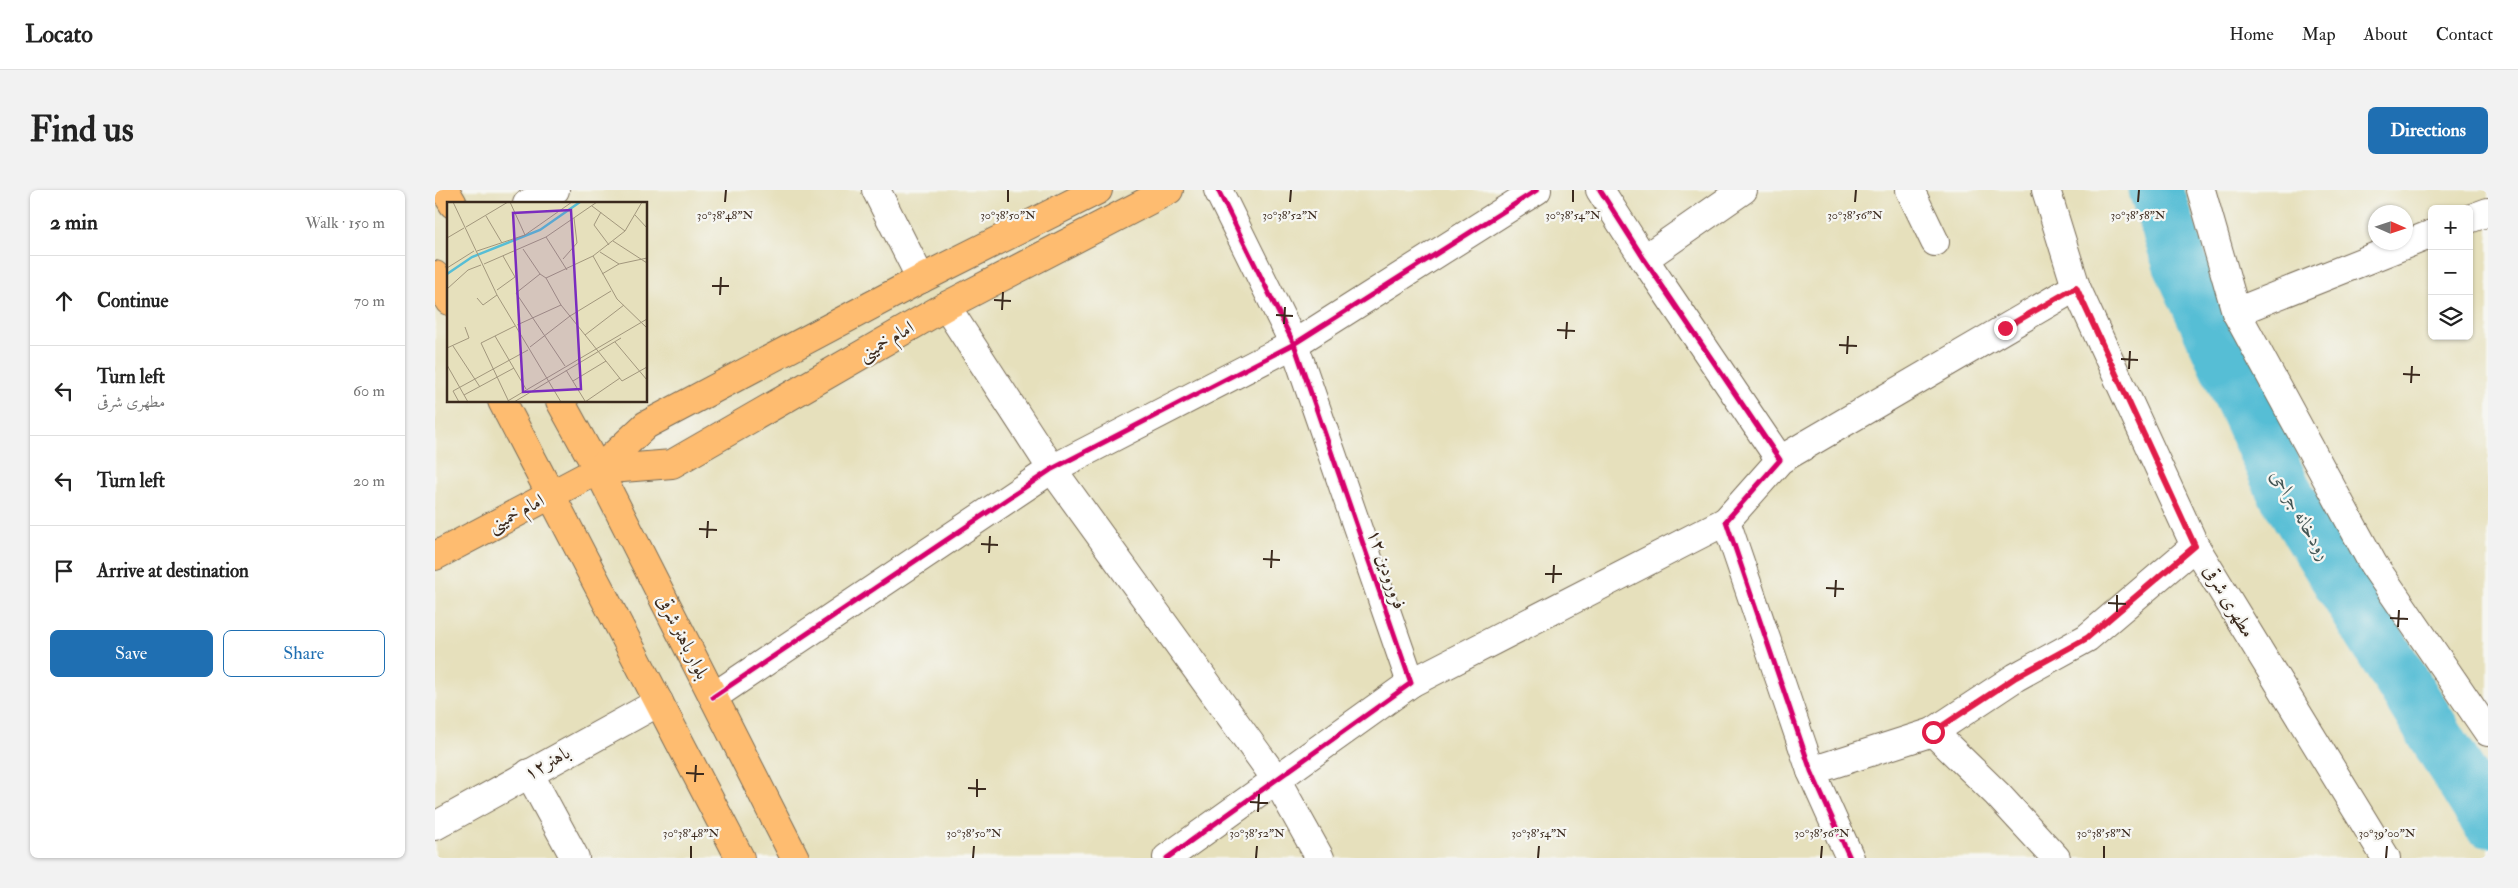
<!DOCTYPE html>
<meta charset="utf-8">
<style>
:root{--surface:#fff;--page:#f2f2f2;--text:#222;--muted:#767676;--line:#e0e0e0;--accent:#1f6fb2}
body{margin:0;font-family:"IM FELL Double Pica",Amiri,serif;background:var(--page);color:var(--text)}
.controls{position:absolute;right:15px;top:15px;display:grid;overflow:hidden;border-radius:8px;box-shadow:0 1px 4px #0004}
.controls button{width:45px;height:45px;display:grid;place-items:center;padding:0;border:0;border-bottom:1px solid var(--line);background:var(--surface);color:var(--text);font:25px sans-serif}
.compass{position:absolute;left:1933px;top:15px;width:45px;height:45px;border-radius:50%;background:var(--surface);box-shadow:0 1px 4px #0004;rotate:93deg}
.stop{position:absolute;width:15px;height:15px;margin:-11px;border:4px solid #e11d48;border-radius:50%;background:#fff}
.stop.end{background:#e11d48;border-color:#fff;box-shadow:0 1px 5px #0008}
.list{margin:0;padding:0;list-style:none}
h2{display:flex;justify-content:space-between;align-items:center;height:65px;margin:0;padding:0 20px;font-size:21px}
h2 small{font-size:16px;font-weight:400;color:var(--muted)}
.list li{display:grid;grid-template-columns:32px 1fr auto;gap:15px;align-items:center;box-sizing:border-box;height:90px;padding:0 20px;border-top:1px solid var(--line)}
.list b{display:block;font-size:19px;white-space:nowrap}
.list p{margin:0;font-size:16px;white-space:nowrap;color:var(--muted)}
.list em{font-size:16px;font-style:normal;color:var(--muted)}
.actions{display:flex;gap:10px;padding:15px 20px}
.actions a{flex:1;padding:11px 0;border:1px solid var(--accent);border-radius:8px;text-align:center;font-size:18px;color:var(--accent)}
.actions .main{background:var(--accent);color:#fff}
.icon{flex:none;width:28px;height:28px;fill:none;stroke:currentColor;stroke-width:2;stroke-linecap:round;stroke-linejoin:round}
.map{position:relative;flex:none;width:2053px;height:668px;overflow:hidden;border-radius:8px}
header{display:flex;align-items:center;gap:30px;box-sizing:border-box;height:70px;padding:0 25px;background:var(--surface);border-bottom:1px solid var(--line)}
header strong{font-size:24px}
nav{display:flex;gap:28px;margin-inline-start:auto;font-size:18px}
.intro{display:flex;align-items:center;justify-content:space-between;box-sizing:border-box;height:120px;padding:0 30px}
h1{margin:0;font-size:35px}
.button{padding:12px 22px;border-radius:8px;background:var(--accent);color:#fff;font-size:18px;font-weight:700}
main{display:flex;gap:30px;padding:0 30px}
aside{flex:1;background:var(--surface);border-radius:8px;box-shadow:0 1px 4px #0004}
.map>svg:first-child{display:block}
</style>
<header>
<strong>Locato</strong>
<nav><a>Home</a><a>Map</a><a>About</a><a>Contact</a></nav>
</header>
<div class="intro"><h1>Find us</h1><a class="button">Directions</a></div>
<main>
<aside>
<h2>2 min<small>Walk · 150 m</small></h2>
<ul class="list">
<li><svg class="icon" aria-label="ahead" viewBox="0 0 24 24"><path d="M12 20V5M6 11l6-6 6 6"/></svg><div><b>Continue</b></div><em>70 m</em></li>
<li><svg class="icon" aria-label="left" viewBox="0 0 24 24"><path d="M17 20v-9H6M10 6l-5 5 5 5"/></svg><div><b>Turn left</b><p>مطهری شرقی</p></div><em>60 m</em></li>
<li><svg class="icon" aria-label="left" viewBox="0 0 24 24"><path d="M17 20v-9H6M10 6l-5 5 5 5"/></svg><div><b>Turn left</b></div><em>20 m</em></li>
<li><svg class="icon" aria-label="arrive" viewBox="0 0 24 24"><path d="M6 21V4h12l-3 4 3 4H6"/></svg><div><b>Arrive at destination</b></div></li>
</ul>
<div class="actions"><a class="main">Save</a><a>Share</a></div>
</aside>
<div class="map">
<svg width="2053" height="668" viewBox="0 0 2053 668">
<rect width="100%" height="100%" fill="#f6f6f2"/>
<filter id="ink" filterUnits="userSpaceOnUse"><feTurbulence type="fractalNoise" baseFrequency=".02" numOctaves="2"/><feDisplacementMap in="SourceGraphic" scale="10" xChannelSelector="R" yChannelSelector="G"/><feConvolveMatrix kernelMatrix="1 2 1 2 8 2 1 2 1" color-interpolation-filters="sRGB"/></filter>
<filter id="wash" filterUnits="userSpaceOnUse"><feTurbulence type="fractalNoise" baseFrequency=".0096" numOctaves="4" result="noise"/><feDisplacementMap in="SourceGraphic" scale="20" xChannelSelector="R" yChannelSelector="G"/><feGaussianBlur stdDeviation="1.12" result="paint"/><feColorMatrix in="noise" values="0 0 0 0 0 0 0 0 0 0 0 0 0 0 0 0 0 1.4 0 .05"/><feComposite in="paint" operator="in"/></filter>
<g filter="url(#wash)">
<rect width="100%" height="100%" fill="#e6e0bc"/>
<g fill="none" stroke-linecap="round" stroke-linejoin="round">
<!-- river -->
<polyline stroke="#57bed5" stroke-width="55" points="1721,0 1745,73 1849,301 2053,630"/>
</g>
</g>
<g filter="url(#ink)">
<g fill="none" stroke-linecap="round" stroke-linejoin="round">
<!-- minor casing -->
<g stroke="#776a55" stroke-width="30">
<g id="minor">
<polyline points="441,0 486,89"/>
<polyline points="1165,0 1209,69 1345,270 1291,331 1376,581 1415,668"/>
<polyline points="1475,0 1500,52"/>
<polyline points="1611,0 1641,97 1760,356 1951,668"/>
<polyline points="1766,0 1801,122 1938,374 2053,542"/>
<polyline points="92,14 120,0"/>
<polyline points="2034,29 2053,22"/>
<polyline points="1209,69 1308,0"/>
<polyline points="511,116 617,279 841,589 885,668"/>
<polyline points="1801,122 1997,44"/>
<polyline points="1345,270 1641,97"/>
<polyline points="976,493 1291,331"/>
<polyline points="278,507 617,279 859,154 1102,0"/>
<polyline points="1498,542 1562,604 1621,668"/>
<polyline points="1376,581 1498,542 1581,487 1652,448 1760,356"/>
<polyline points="94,583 140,668"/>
<polyline points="0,636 224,512"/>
<polyline points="732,668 976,493 859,154 783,0"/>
</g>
</g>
<!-- major casing -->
<g stroke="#776a55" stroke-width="30">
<g id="major">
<polyline points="10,0 18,14"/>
<polyline points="0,85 14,111"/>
<polyline points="67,211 305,668"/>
<polyline points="125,211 163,280 360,668"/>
<polyline points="163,280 237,274 511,116 734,0"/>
<polyline points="0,366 163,280 211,235 486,89 663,0"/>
</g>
</g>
<!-- minor -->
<use href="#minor" stroke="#fff" stroke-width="28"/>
<!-- major -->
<use href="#major" stroke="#febc70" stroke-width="28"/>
<!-- cycleway casing -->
<g stroke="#f6f6f2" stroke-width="8">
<g id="cycleway">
<polyline points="1165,0 1209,69 1345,270 1291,331 1376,581 1415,668"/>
<polyline points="278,507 617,279 859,154 1102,0"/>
<polyline points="732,668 976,493 859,154 783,0"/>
</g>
</g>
<!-- cycleway -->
<use href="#cycleway" stroke="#d6006c" stroke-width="5"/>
</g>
</g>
<g fill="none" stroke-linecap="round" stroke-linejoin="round" filter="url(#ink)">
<!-- route -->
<polyline stroke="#e11d48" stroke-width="6" points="1498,542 1581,487 1652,448 1760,356 1641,97 1570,138"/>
</g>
<!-- ticks -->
<path fill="none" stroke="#3b2a1e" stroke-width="2" d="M290,12L291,0M573,12V0M855,12L856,0M1138,12V0M1420,12L1421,0M1703,12L1704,0M277,96H294M285,105L286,87M559,110L576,111M567,120L568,102M841,125L858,126M849,134L850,117M1122,140L1140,141M1131,149L1132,132M1404,155L1422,156M1412,164L1413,146M1686,169L1703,170M1694,179L1695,161M1968,184L1985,185M1976,193L1977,176M264,339L282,340M272,348L273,331M546,354L563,355M554,363L555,346M828,369L845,370M836,378L837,360M1110,384H1127M1118,393L1119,375M1391,398L1409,399M1400,407L1401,390M1673,413L1691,414M1682,422V405M1955,428L1973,429M1963,437L1964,420M251,583L269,584M260,592L261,575M533,598L551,599M542,607V589M815,612L833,613M823,622L824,604M256,668V656M538,668L539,656M821,668L822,656M1103,668L1104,656M1386,668L1387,656M1669,668V656M1951,668L1952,656"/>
<g text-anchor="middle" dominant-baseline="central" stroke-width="4.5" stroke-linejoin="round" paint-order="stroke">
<!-- street labels -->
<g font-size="19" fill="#3b2a1e" stroke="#f6f6f2">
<text transform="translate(451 151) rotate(-30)">امام خمینی</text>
<text transform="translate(81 323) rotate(-28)">امام خمینی</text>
<text transform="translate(952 379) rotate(71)">۱۲ فرورودین</text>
<text transform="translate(1794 411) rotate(59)">مطهری شرقی</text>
<text transform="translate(248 447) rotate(63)">بلوار باهنر شرقی</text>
<text transform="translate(112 573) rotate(-29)">باهنر۱۲</text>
</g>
<!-- water labels -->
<g font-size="20" font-style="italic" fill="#435655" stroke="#f6f6f2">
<text transform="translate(1866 325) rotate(60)">رودخانه جراحی</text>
</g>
</g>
<!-- overview -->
<g transform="translate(12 12)">
<rect width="200" height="200" fill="#e6e0bc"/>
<path fill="none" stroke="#57bed5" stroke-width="2.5" d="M0,72L25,55L93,28L133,0"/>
<path fill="none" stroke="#a2977d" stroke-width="1" d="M6,0L50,93L114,200M63,0L78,33M145,4L178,29M154,10L147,23L162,43M188,13L200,26M39,14L55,41M19,25L61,0M99,35L120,68M0,36L17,26M166,39L200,61M76,47L93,72M30,49L78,33L125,0M153,50L172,62L155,72M146,54L178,29L195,0M116,57L130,41L127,16M37,62L99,35L150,0M172,62L200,56M0,66L27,49M99,76L114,103M0,87L21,68L34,63M50,88L68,75L56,54M30,96L36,103L50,93M70,123L114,103L175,179L200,165M138,133L177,103M48,134L68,124M168,140L200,178M6,144L33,185M83,145L123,114L164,89M0,146L22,136L18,125M0,163L21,200M118,164L69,91L93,72L99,76L146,54L170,97L200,126M119,168L138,199M126,179L159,159M17,193L67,166M61,198L34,141L48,134L79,187M12,200L6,189L81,148M59,200L200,117M67,200L174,136M138,200L173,176"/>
<path fill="#7b2cbf" fill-opacity="0.15" stroke="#7b2cbf" stroke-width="2.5" d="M124,8L134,187L76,190L66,11Z"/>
<rect width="200" height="200" fill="none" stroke="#3b2a1e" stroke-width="2.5"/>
</g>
<g font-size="12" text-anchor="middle" fill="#3b2a1e" stroke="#f6f6f2" stroke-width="4.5" stroke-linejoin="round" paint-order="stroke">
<text x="290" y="29">30°38'48"N</text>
<text x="573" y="29">30°38'50"N</text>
<text x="855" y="29">30°38'52"N</text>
<text x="1138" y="29">30°38'54"N</text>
<text x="1420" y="29">30°38'56"N</text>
<text x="1703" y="29">30°38'58"N</text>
<text x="256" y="647">30°38'48"N</text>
<text x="539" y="647">30°38'50"N</text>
<text x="822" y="647">30°38'52"N</text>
<text x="1104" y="647">30°38'54"N</text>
<text x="1387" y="647">30°38'56"N</text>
<text x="1669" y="647">30°38'58"N</text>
<text x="1952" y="647">30°39'00"N</text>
</g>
</svg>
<div class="controls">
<button>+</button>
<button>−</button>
<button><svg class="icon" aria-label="layers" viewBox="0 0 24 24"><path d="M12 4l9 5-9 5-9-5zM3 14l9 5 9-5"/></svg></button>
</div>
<svg class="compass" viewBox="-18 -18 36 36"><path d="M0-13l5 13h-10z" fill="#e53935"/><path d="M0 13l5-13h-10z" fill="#767676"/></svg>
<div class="stop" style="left:1498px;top:542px"></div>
<div class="stop end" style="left:1570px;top:138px"></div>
</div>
</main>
